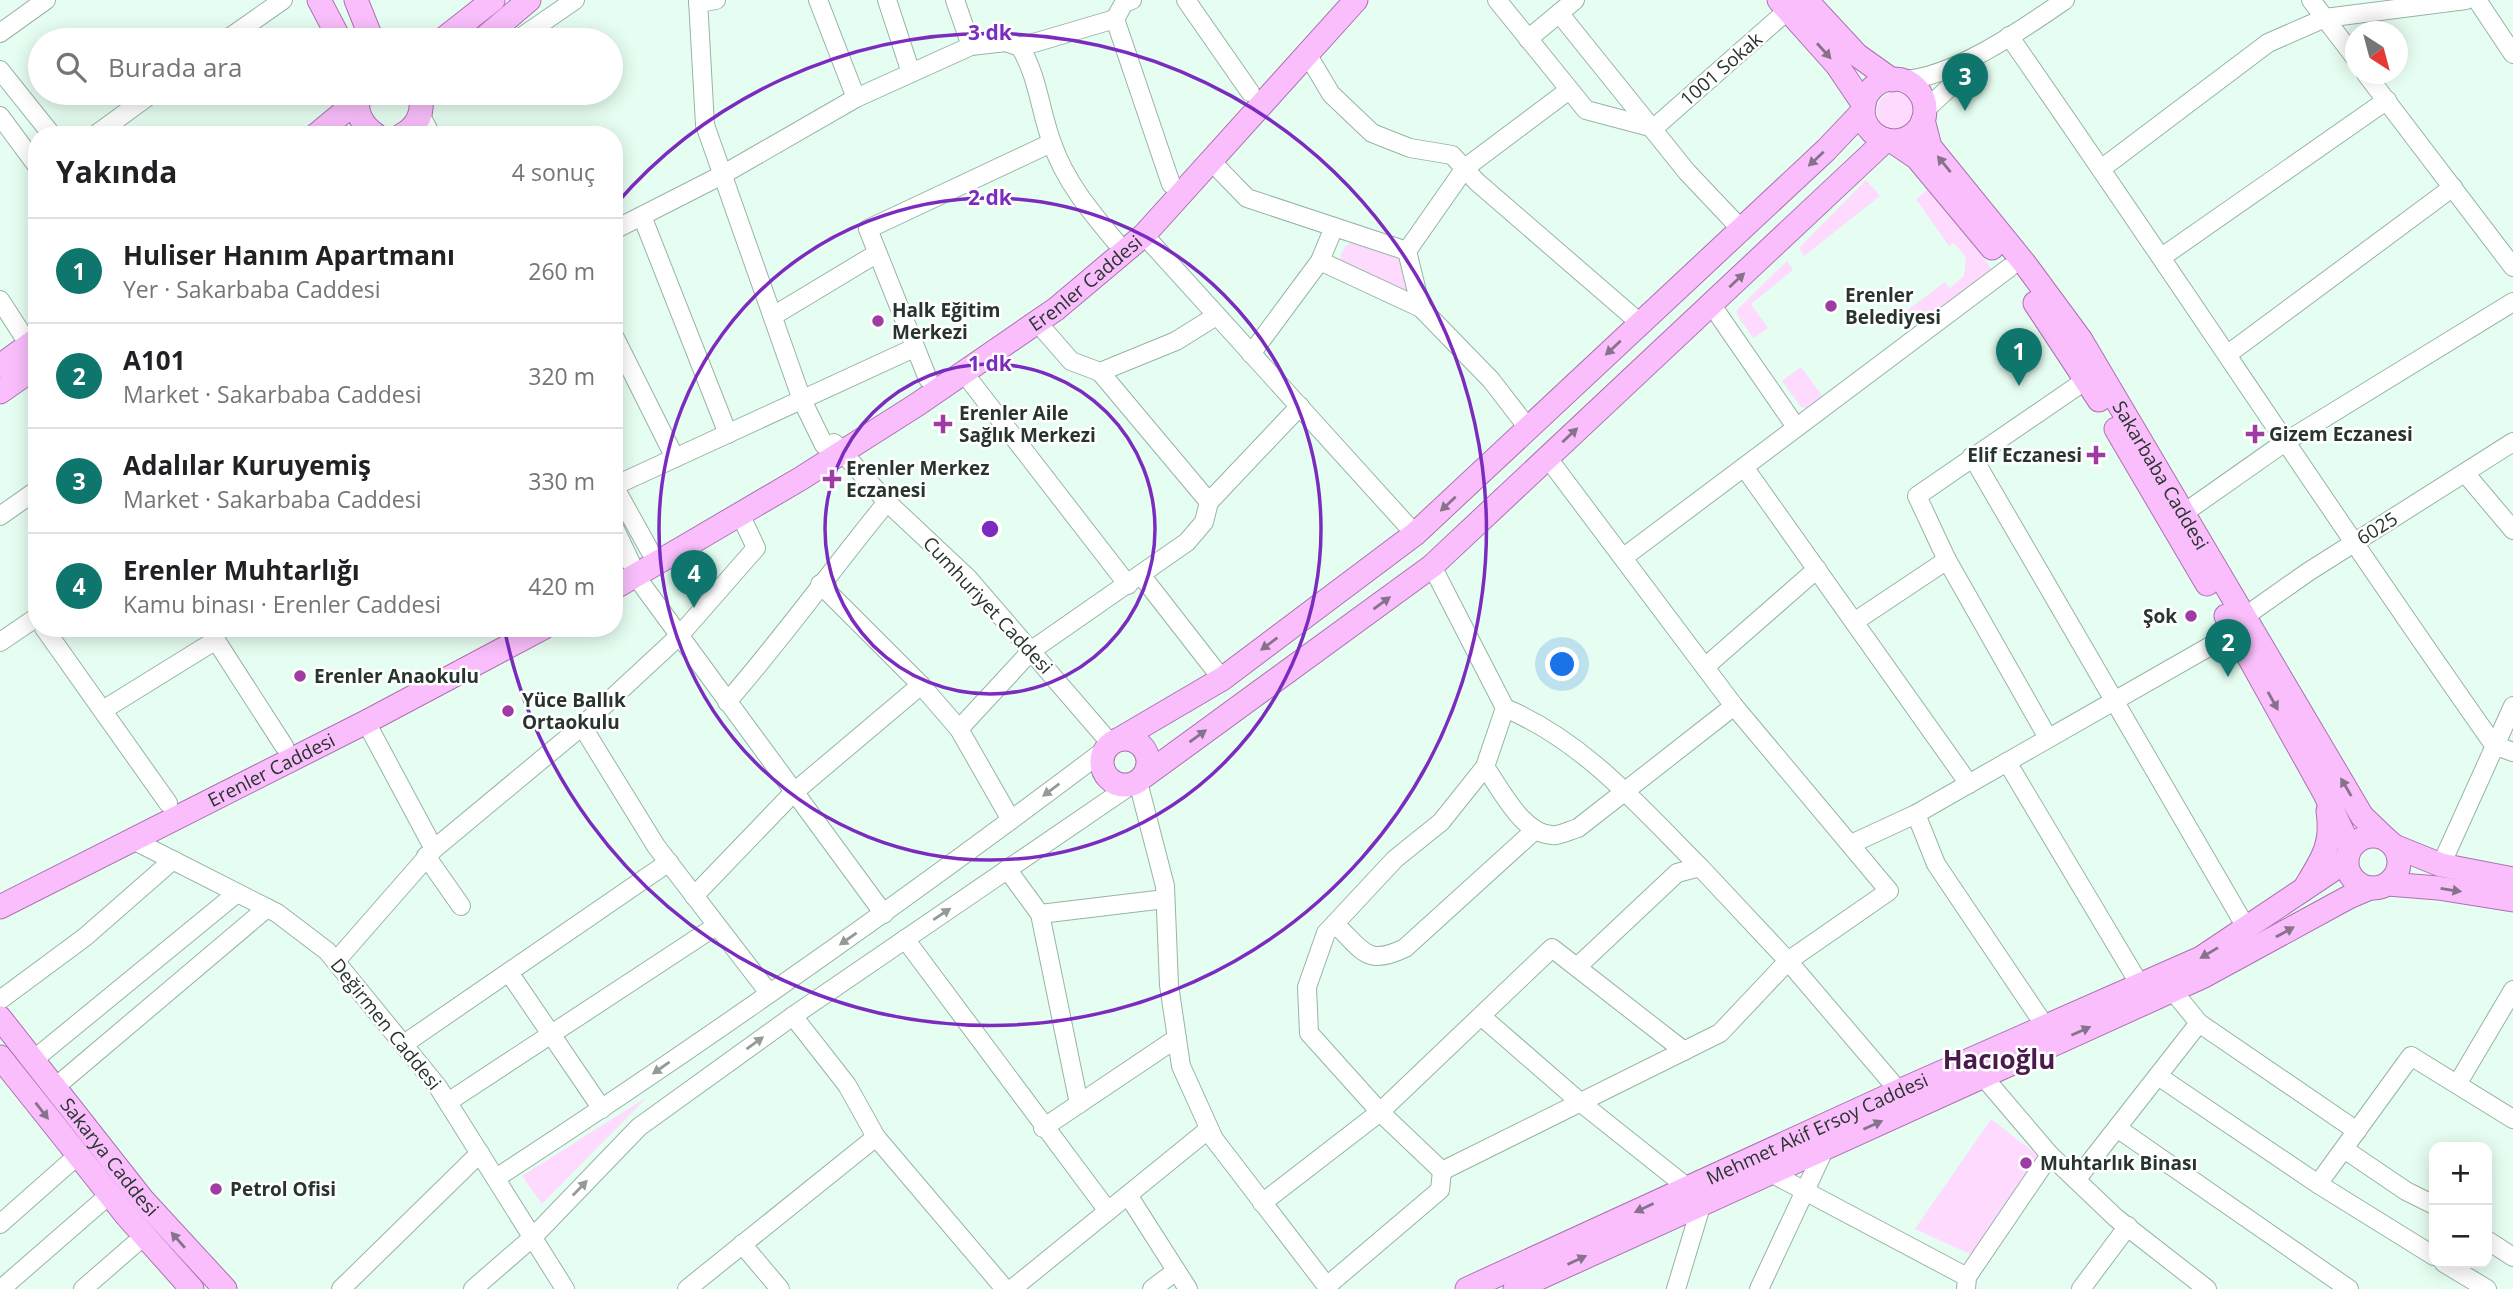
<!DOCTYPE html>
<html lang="tr">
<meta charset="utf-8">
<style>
:root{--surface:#fff;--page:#f6f6f6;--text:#202124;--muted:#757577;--line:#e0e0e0;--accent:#0f766e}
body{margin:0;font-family:"Open Sans",sans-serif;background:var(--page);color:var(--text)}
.controls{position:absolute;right:21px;bottom:21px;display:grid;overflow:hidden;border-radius:14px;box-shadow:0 4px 18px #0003}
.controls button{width:63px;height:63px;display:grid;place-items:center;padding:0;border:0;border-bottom:2px solid var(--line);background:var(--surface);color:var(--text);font:35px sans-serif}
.compass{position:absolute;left:2345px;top:21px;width:63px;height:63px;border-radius:50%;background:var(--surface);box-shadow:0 4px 18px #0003;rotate:144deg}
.you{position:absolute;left:1563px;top:665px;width:24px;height:24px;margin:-18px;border:5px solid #fff;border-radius:50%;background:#1a73e8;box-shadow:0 0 0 10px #1a73e833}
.badge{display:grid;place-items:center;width:46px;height:46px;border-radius:50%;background:var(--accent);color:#fff;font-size:23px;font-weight:700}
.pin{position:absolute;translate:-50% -58px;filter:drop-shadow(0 2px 4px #0008)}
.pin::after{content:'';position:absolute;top:37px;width:24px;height:21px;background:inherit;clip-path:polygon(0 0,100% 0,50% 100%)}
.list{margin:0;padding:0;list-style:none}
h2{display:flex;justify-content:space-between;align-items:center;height:91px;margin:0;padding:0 28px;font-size:30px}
h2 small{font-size:23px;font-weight:400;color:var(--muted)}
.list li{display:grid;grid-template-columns:46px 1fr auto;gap:21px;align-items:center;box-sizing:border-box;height:105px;padding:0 28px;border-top:2px solid var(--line)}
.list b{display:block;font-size:26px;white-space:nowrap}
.list p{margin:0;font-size:23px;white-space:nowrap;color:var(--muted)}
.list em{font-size:23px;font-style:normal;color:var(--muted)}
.icon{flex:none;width:38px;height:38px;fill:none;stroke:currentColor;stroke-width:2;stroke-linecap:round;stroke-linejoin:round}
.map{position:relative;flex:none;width:2513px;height:1289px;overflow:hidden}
.search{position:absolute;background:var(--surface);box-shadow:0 4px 18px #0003;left:28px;top:28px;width:595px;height:77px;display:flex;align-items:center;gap:18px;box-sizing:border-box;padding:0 24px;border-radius:38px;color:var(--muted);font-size:26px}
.panel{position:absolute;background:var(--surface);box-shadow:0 4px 18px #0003;left:28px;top:126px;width:595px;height:511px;border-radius:28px}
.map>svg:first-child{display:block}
</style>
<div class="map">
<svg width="2513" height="1289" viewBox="0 0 2513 1289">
<rect width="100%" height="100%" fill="#e6fef1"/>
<!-- green -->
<g fill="#fedafe">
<circle cx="1896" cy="111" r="19"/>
<polygon points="1866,180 1880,196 1804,256 1799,248"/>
<polygon points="1930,188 1992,269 1926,320 1921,313 1910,320 1905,312 1945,282 1950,288 1964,276 1966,257 1954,243 1949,246 1916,199"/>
<polygon points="1357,240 1399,254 1412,294 1341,262 1340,257 1345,246"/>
<polygon points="1787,261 1793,270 1751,304 1768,328 1753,338 1737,315 1737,310"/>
<polygon points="1801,367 1823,397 1808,408 1801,407 1782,381"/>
<polygon points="647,1097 542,1204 522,1176"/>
<polygon points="1991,1119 2040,1157 1972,1255 1915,1229"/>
</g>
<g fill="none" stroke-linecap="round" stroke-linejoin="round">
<!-- minor casing -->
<g stroke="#97b4a5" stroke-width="20">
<g id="minor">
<polyline points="698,0 705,125 802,400 824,445"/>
<polyline points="818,0 856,98"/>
<polyline points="887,0 911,73"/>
<polyline points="955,0 971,46"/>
<polyline points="1186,0 1250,92"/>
<polyline points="1497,0 1586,110 1654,128"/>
<polyline points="2311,0 2356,59"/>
<polyline points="2477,0 2513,54"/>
<polyline points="698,3 716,0"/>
<polyline points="1559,13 1687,172 1741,229"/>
<polyline points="1115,19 1171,184"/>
<polyline points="0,33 46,0"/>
<path d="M2009,36C2173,271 2329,511 2494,745L2513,752"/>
<polyline points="1528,39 1575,0"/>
<polyline points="226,40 283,0"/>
<polyline points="517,40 575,0"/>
<polyline points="1020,47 1115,19 1124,3 1132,0"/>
<polyline points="1306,52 1331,94 1372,133 1410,148 1452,155 1477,182 1640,323"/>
<polyline points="0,70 52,135"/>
<polyline points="2366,74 2513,267"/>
<path d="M1902,80C1953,78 2023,29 2065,0"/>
<polyline points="1925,110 1974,65"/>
<polyline points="0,116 37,166"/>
<polyline points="421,116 431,135"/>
<polyline points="1654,128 1788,10"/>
<polyline points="95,135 153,93"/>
<polyline points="1211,161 1247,198 1407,251 1421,308"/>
<polyline points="2101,169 2268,43 2325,18 2466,0"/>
<polyline points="642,216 728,434"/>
<path d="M614,230L722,175L856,98L971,46L1006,42L1020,47C1038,76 1040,111 1052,143C1065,181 1090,211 1116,242"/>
<polyline points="1144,235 1415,534"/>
<polyline points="1407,251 1465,168 1569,90"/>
<polyline points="2162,257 2387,100"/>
<polyline points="1320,261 1421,308 1491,380 1528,428"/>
<polyline points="0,300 35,354"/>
<polyline points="1711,304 1796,427"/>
<polyline points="773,316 876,254"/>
<polyline points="1037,322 1071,361 1100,372 1176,341 1216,316"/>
<polyline points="614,336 675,458"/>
<polyline points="1251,354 1320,261 1334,227"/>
<polyline points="2228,354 2453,187"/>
<polyline points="964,373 1128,585"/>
<polyline points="928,379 868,229 1051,143"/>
<polyline points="834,443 887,502 968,578 1111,744"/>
<polyline points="1972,456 2247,929"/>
<polyline points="1744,467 1969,784"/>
<polyline points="2465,473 2513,530"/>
<polyline points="614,486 914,348"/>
<polyline points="614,486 650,551"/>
<polyline points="1209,502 1300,406"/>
<polyline points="2184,513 2285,442 2513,302"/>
<polyline points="0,516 37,490"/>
<polyline points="614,527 631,563"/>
<polyline points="1624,557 2009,268"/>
<polyline points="1432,566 1505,708 1485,767 1441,822 1395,859 1326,933 1307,987 1309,1033 1380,1112 1442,1171 1720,1033 1788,961 1889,891 1734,706 1547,457"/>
<polyline points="635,575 884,914"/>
<polyline points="1141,575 1222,679"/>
<polyline points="820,584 921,685 959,729 1011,820"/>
<polyline points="2244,617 2308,572 2513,442"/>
<polyline points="1854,622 1947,560"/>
<polyline points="44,628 168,803"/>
<polyline points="208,628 284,746"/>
<polyline points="0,642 37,617"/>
<polyline points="1705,667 1817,569"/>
<path d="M727,702C783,638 833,568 887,502"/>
<path d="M1505,708C1584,741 1640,807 1700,867"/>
<polyline points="103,710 216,640"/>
<polyline points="366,722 434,849"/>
<polyline points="582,726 656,846 769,993"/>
<polyline points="959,729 1032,650 1187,542 1204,522 1209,502 1100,372"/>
<polyline points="2048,738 1947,560 1917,496 2086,380"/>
<polyline points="2007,762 2140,985"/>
<path d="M1485,767C1501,789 1524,838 1556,835C1563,834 1571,830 1578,828L1734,706"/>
<polyline points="1138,782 1165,886 1169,985 1181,1066 1214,1139 1329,1289"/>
<polyline points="1916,814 1936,864 2045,1026"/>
<polyline points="131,839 277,913 327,951 438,1087 565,1289"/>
<polyline points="1851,844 1916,814 2235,632"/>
<polyline points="426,856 461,906"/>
<polyline points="2441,865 2513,706"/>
<polyline points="1007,869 1040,914 1079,1104"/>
<polyline points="694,896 793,793 921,685"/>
<polyline points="1040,914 1165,899"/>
<path d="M1335,924C1363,950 1366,967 1405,948L1535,830"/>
<polyline points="905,939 1108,1211"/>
<polyline points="336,961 434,849 582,726 679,636 756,548 740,514"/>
<polyline points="1577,967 1677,873 1700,867 1788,961 1899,1091"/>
<polyline points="510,974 602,1109"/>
<polyline points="2172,990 2199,1023 2357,1131"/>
<polyline points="0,1000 85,937 173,860"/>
<polyline points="793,1016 847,1085 876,1137 1005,1289"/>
<polyline points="1481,1016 1580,1102 1688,1188"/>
<polyline points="404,1044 669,862"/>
<polyline points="32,1061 237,893"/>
<polyline points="1975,1067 2050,1155 2116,1218 2207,1289"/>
<polyline points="2158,1076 2318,1184 2434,1256"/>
<polyline points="2458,1083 2513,990"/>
<polyline points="53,1089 267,908"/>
<polyline points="448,1102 716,926"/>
<polyline points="1043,1128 1177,1038"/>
<polyline points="2117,1128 2349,1289"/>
<polyline points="2344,1149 2406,1191 2434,1205"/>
<polyline points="1769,1172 1967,1277 1966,1289"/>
<path d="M496,1178C704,1043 907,899 1106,749"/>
<polyline points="2076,1180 2199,1023"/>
<polyline points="2318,1184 2411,1056 2513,1119"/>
<polyline points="1128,1195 1188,1289"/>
<polyline points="1262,1203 1380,1112 1552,948 1684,1051"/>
<polyline points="0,1224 77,1156"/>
<polyline points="2487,1240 2513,1257"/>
<polyline points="742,1244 780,1289"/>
<polyline points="2444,1263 2487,1289"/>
<polyline points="1967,1277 2050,1155"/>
<polyline points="1327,1286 1440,1190 1442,1171"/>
<polyline points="1,1289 109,1195"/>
<polyline points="83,1289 144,1236"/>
<polyline points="341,1289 480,1153"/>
<polyline points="473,1289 533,1237 639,1127 793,1016 1131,785"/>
<polyline points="687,1289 876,1137"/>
<polyline points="1012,1289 1209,1129"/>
<polyline points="1152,1289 1176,1271"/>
<polyline points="1676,1289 1702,1203"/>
<polyline points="1759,1289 1826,1146"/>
<polyline points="2081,1289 2128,1226"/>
</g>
</g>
<!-- major casing -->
<g stroke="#ad71b2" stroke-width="25">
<g id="major">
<polyline points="319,0 340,40"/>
<polyline points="356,0 372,40"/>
<polyline points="1779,0 1837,65 1864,105"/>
<polyline points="1806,0 1857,55 1892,80"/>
<polyline points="442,40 493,0"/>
<polyline points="482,40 529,0"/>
<circle cx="1894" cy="110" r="31"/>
<path d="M359,93C354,111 361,125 376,135"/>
<path id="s1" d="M1923,120L1930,147L2025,264L2081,340L2362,816L2387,840"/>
<polyline points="316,135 357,101"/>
<path d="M402,135C419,126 424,111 420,93"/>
<polyline points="1892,141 1917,158 1992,248"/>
<polyline points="2035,303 2099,400"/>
<polyline points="0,366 37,339"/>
<polyline points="0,392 37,366"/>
<polyline points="2116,429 2207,584"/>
<path id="s2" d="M614,588L800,479L918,404L1056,309L1144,235L1356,0"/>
<polyline points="2226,616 2325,794 2350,848"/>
<circle cx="1125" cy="762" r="23"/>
<polyline points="1118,740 1222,679 1415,534 1826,150 1863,111"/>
<polyline points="1143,777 1432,566 1886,140"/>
<circle cx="2373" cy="862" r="26"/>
<polyline points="2394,846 2441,865 2513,879"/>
<polyline points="2388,884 2438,888 2513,900"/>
<path d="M2306,886C2323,858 2333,844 2328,811"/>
<path id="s3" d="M0,907L366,722L543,628"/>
<path id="s4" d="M0,1018L143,1200L225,1289"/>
<polyline points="0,1057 126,1215 192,1289"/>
<path id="s5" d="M1467,1289L1899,1091L2201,958L2346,861"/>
<polyline points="1515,1289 2204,976 2349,897 2370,888"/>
</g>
</g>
<!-- minor -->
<use href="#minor" stroke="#fff" stroke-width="18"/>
<!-- major -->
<use href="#major" stroke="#f9befb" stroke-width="23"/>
</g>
<!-- one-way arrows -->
<defs><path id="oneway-solid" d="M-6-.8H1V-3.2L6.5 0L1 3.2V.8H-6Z" transform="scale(1.75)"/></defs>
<g fill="#86728a">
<use href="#oneway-solid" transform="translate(1824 51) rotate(48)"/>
<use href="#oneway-solid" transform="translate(1816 159) rotate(137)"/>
<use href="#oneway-solid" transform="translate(1944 164) rotate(-129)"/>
<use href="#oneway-solid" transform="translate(1737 280) rotate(-43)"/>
<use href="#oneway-solid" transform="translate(1613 348) rotate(137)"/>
<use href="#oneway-solid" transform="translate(1570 435) rotate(-43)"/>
<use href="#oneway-solid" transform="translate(1448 504) rotate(137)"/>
<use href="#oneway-solid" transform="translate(1382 603) rotate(-36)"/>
<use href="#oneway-solid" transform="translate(1269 644) rotate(143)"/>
<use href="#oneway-solid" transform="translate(2273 701) rotate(61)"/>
<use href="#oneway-solid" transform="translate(1198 736) rotate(-36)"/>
<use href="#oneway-solid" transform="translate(2346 787) rotate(-120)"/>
<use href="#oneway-solid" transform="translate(2451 890) rotate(9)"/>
<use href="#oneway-solid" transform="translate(2285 932) rotate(-29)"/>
<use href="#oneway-solid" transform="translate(2209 953) rotate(149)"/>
<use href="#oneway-solid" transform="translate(2081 1031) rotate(-24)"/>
<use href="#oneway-solid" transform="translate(42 1111) rotate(52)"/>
<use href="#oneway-solid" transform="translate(1873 1125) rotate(-24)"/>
<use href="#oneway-solid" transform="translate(1644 1208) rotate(155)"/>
<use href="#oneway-solid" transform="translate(178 1240) rotate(-131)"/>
<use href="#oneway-solid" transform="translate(1577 1260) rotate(-25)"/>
</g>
<g fill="#949a96">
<use href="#oneway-solid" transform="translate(1051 790) rotate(143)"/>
<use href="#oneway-solid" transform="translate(942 914) rotate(-34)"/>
<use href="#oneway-solid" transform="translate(848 939) rotate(145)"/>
<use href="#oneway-solid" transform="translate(755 1043) rotate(-36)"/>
<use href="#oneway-solid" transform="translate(661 1068) rotate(145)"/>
<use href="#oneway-solid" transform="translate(580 1188) rotate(-46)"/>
</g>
<!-- distance rings -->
<g fill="none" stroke="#7b2cbf" stroke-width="3.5">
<circle cx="990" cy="529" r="165"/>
<circle cx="990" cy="529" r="331"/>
<path d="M616 204A496 496 0 1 1 505 632"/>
</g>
<!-- markers -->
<g fill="#9e3ca3" stroke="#fff" stroke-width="2.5">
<circle cx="1831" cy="306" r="7"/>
<circle cx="878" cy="321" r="7"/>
<path d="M939.5 413.5h7v7h7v7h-7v7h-7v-7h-7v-7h7z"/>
<path d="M2251.5 423.5h7v7h7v7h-7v7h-7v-7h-7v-7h7z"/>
<path d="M2092.5 444.5h7v7h7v7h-7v7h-7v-7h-7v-7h7z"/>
<path d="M828.5 468.5h7v7h7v7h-7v7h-7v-7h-7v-7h7z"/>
<circle cx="2191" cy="616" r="7"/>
<circle cx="300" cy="676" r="7"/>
<circle cx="508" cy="711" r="7"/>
<circle cx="2026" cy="1163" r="7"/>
<circle cx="216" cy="1189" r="7"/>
</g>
<g text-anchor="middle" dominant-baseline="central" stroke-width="5" stroke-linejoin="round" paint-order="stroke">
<!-- street labels -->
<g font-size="19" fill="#28342e" stroke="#fff">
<text transform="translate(1721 69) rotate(-41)">1001 Sokak</text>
<text stroke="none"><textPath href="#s2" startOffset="562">Erenler Caddesi</textPath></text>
<text stroke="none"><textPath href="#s1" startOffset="430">Sakarbaba Caddesi</textPath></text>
<text transform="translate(2377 528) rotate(-32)">6025</text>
<text transform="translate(988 605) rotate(47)">Cumhuriyet Caddesi</text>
<text stroke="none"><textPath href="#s3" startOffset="304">Erenler Caddesi</textPath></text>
<text transform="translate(386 1024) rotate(51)">Değirmen Caddesi</text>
<text stroke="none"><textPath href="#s5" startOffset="385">Mehmet Akif Ersoy Caddesi</textPath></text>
<text stroke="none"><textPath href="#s4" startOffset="177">Sakarya Caddesi</textPath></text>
</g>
<!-- poi labels -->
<g font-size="19" font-weight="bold" fill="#28342e" stroke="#fff" text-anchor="start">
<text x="1845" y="295">Erenler<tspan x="1845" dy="22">Belediyesi</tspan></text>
<text x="892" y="310">Halk Eğitim<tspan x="892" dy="22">Merkezi</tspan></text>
<text x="959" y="413">Erenler Aile<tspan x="959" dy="22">Sağlık Merkezi</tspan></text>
<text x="2269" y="434">Gizem Eczanesi</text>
<text x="2082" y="455" text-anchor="end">Elif Eczanesi</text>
<text x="846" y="468">Erenler Merkez<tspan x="846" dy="22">Eczanesi</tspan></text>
<text x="2177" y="616" text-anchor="end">Şok</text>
<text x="314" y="676">Erenler Anaokulu</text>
<text x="522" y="700">Yüce Ballık<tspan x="522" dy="22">Ortaokulu</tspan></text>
<text x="2040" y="1163">Muhtarlık Binası</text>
<text x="230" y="1189">Petrol Ofisi</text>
</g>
<!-- district labels -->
<g font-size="26" font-weight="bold" fill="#491a4b" stroke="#fff">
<text x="1999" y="1059">Hacıoğlu</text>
</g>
</g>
<circle cx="990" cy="529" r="10" fill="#7b2cbf" stroke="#fff" stroke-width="3.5"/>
<g font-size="21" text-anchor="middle" font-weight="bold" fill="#7b2cbf" stroke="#fff" stroke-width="5" stroke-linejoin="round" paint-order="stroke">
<text x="990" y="40">3 dk</text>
<text x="990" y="205">2 dk</text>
<text x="990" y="371">1 dk</text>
</g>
</svg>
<div class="controls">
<button>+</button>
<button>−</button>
</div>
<svg class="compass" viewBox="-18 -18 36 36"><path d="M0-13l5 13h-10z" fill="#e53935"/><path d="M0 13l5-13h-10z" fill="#757577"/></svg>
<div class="you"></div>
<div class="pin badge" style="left:2019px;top:386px">1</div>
<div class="pin badge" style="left:2228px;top:677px">2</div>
<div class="pin badge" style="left:1965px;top:111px">3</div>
<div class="pin badge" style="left:694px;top:608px">4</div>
<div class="search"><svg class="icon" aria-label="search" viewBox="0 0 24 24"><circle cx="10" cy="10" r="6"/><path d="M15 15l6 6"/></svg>Burada ara</div>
<section class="panel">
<h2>Yakında<small>4 sonuç</small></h2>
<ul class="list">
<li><span class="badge">1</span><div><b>Huliser Hanım Apartmanı</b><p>Yer · Sakarbaba Caddesi</p></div><em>260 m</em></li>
<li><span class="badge">2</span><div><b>A101</b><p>Market · Sakarbaba Caddesi</p></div><em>320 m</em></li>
<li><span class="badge">3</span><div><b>Adalılar Kuruyemiş</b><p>Market · Sakarbaba Caddesi</p></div><em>330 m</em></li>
<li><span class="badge">4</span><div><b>Erenler Muhtarlığı</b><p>Kamu binası · Erenler Caddesi</p></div><em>420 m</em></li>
</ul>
</section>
</div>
